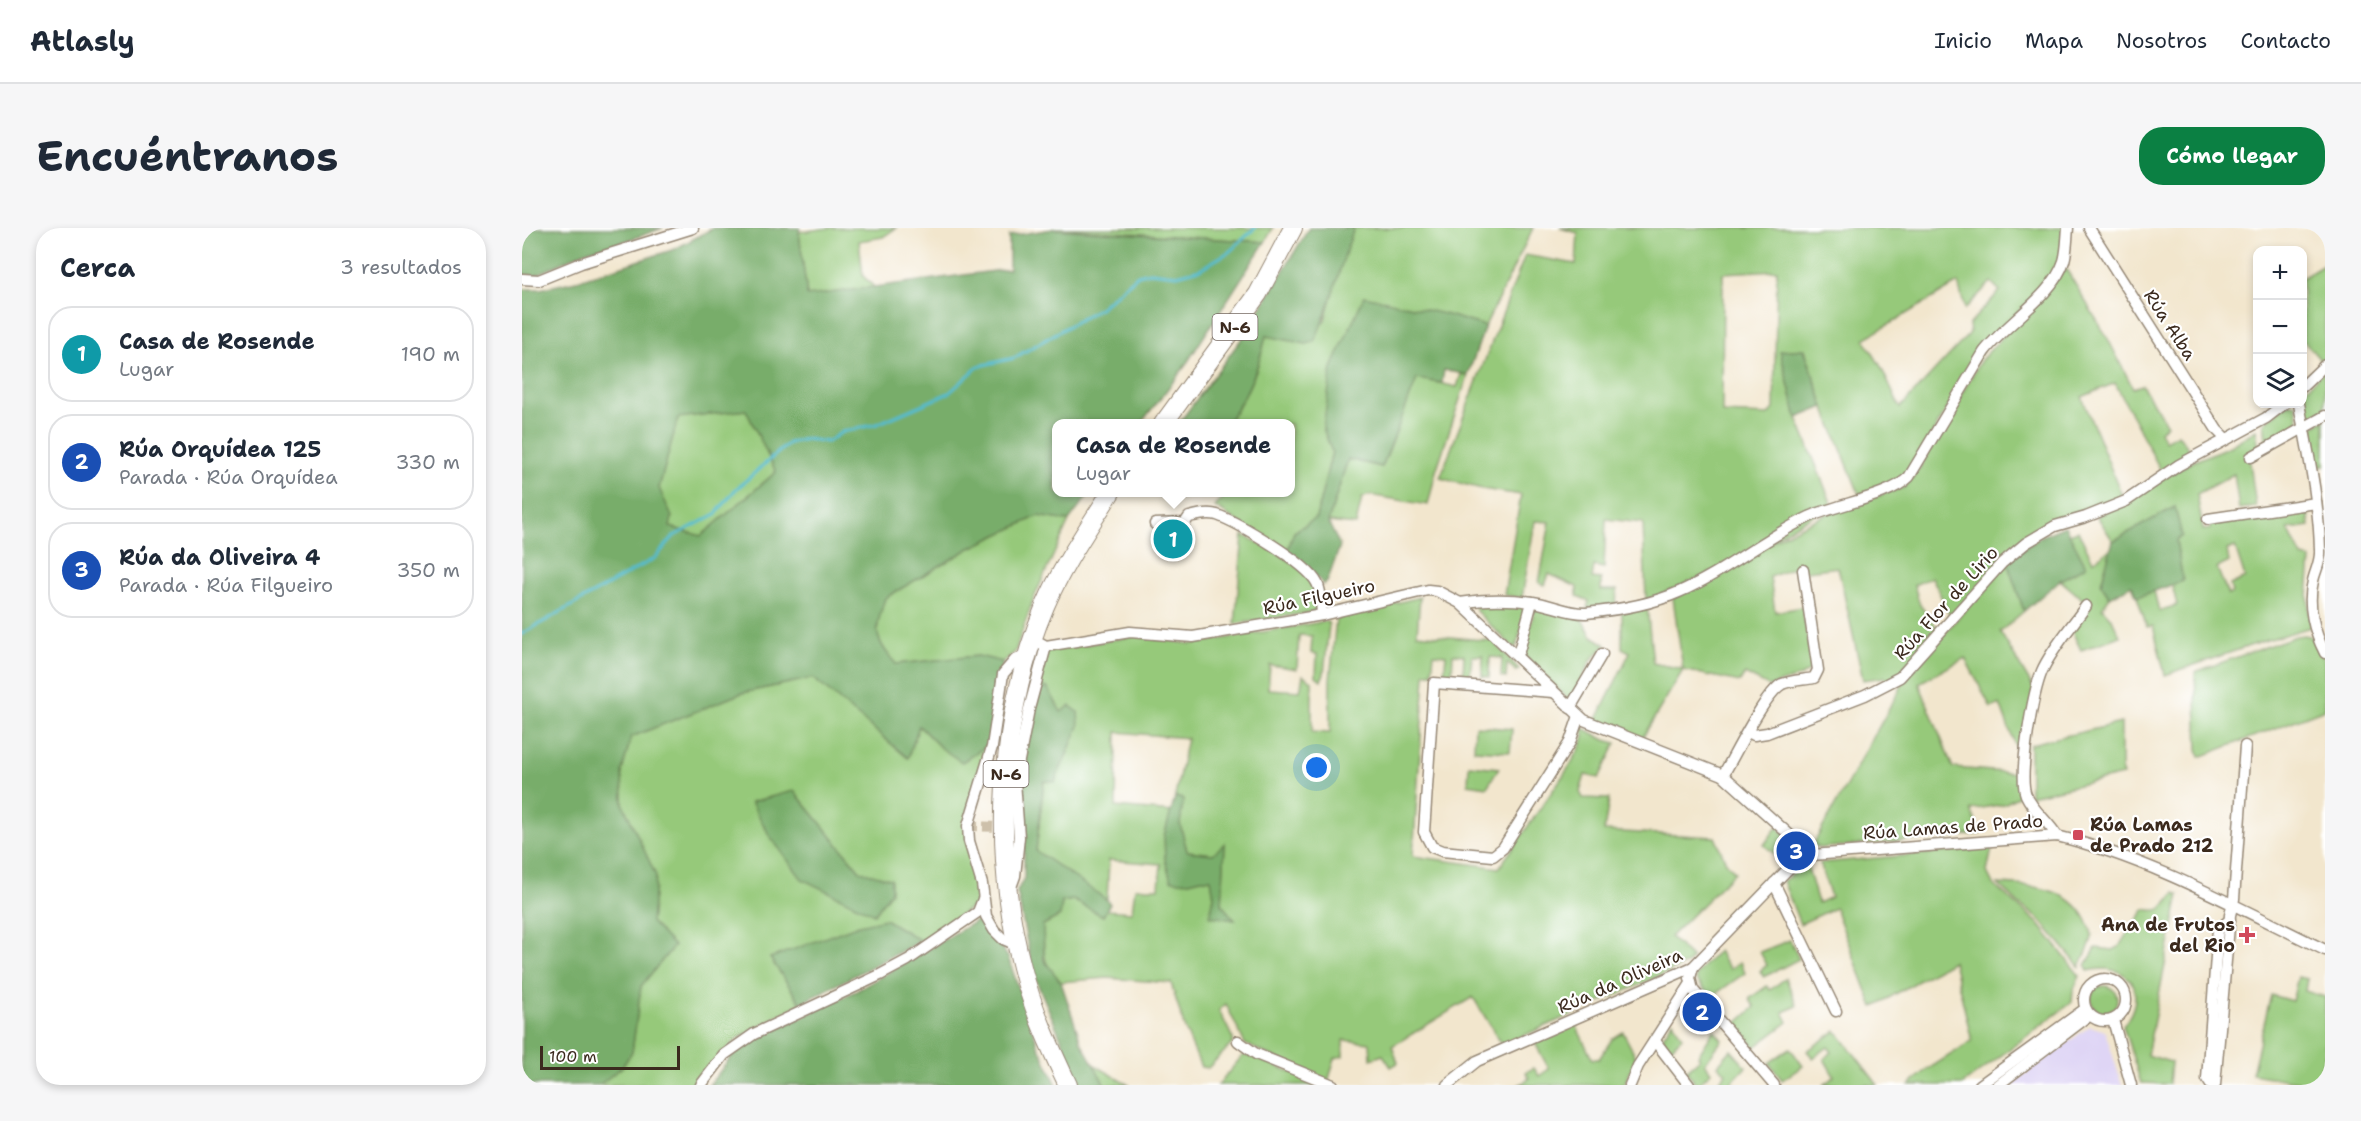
<!DOCTYPE html>
<html lang="es">
<meta charset="utf-8">
<style>
:root{--surface:#fff;--page:#f6f6f7;--text:#1f2937;--muted:#747a83;--line:#e0e1e3;--accent:#0b8043}
body{margin:0;font-family:"Shantell Sans",sans-serif;background:var(--page);color:var(--text)}
.controls{position:absolute;right:18px;top:18px;display:grid;overflow:hidden;border-radius:12px;box-shadow:0 3px 9px #0003}
.controls button{width:54px;height:54px;display:grid;place-items:center;padding:0;border:0;border-bottom:2px solid var(--line);background:var(--surface);color:var(--text);font:30px sans-serif}
.scale{position:absolute;left:18px;bottom:15px;width:140px;box-sizing:border-box;padding-left:6px;border:3px solid #3b2a1e;border-top:0;font-size:16px;line-height:21px;white-space:nowrap;color:#3b2a1e;-webkit-text-stroke:4px #fff;paint-order:stroke}
.you{position:absolute;left:795px;top:540px;width:21px;height:21px;margin:-15px;border:4px solid #fff;border-radius:50%;background:#1a73e8;box-shadow:0 0 0 9px #1a73e833}
.badge{display:grid;place-items:center;width:39px;height:39px;border-radius:50%;background:var(--accent);color:#fff;font-size:20px;font-weight:700}
.pin{position:absolute;translate:-50% -50%;border:3px solid #fff;box-shadow:0 2px 6px #0006}
.popup{position:absolute;left:530px;top:191px;width:243px;height:78px;box-sizing:border-box;display:grid;place-content:center;border-radius:12px;background:var(--surface);filter:drop-shadow(0 2px 4px #0005);font-size:20px;white-space:nowrap;color:var(--muted)}
.popup b{font-size:22px;color:var(--text)}
.popup::after{content:'';position:absolute;left:50%;top:100%;margin-left:-12px;border:12px solid transparent;border-top-color:var(--surface)}
.list{margin:0;padding:0;list-style:none}
h2{display:flex;justify-content:space-between;align-items:center;height:78px;margin:0;padding:0 24px;font-size:26px}
h2 small{font-size:20px;font-weight:400;color:var(--muted)}
.list li{display:grid;grid-template-columns:39px 1fr auto;gap:18px;align-items:center;box-sizing:border-box;height:96px;margin:0 12px 12px;padding:0 12px;border:2px solid var(--line);border-radius:24px}
.list b{display:block;font-size:22px;white-space:nowrap}
.list p{margin:0;font-size:20px;white-space:nowrap;color:var(--muted)}
.list em{font-size:20px;font-style:normal;color:var(--muted)}
.icon{flex:none;width:33px;height:33px;fill:none;stroke:currentColor;stroke-width:2;stroke-linecap:round;stroke-linejoin:round}
.map{position:relative;flex:none;width:1803px;height:857px;overflow:hidden;border-radius:24px}
header{display:flex;align-items:center;gap:36px;box-sizing:border-box;height:84px;padding:0 30px;background:var(--surface);border-bottom:2px solid var(--line)}
header strong{font-size:28px}
nav{display:flex;gap:33px;margin-inline-start:auto;font-size:21px}
.intro{display:flex;align-items:center;justify-content:space-between;box-sizing:border-box;height:144px;padding:0 36px}
h1{margin:0;font-size:42px}
.button{padding:15px 27px;border-radius:24px;background:var(--accent);color:#fff;font-size:21px;font-weight:700}
main{display:flex;gap:36px;padding:0 36px}
aside{flex:1;background:var(--surface);border-radius:24px;box-shadow:0 3px 9px #0003}
.map>svg:first-child{display:block}
</style>
<header>
<strong>Atlasly</strong>
<nav><a>Inicio</a><a>Mapa</a><a>Nosotros</a><a>Contacto</a></nav>
</header>
<div class="intro"><h1>Encuéntranos</h1><a class="button">Cómo llegar</a></div>
<main>
<aside>
<h2>Cerca<small>3 resultados</small></h2>
<ul class="list">
<li><span class="badge" style="background:#0f9aa8">1</span><div><b>Casa de Rosende</b><p>Lugar</p></div><em>190 m</em></li>
<li><span class="badge" style="background:#1a4fb4">2</span><div><b>Rúa Orquídea 125</b><p>Parada · Rúa Orquídea</p></div><em>330 m</em></li>
<li><span class="badge" style="background:#1a4fb4">3</span><div><b>Rúa da Oliveira 4</b><p>Parada · Rúa Filgueiro</p></div><em>350 m</em></li>
</ul>
</aside>
<div class="map">
<svg width="1803" height="857" viewBox="0 0 1803 857">
<rect width="100%" height="100%" fill="#fff"/>
<filter id="ink" filterUnits="userSpaceOnUse"><feTurbulence type="fractalNoise" baseFrequency=".0167" numOctaves="2"/><feDisplacementMap in="SourceGraphic" scale="12" xChannelSelector="R" yChannelSelector="G"/><feConvolveMatrix kernelMatrix="1 2 1 2 8 2 1 2 1" color-interpolation-filters="sRGB"/></filter>
<filter id="wash" filterUnits="userSpaceOnUse"><feTurbulence type="fractalNoise" baseFrequency=".008" numOctaves="4" result="noise"/><feDisplacementMap in="SourceGraphic" scale="24" xChannelSelector="R" yChannelSelector="G"/><feGaussianBlur stdDeviation="1.35" result="paint"/><feColorMatrix in="noise" values="0 0 0 0 0 0 0 0 0 0 0 0 0 0 0 0 0 1.4 0 .05"/><feComposite in="paint" operator="in"/></filter>
<g filter="url(#wash)">
<rect width="100%" height="100%" fill="#f2e6cd"/>
<!-- built -->
<polygon fill="#dfd5f5" points="1568,798 1583,803 1600,857 1489,857"/>
<!-- green -->
<g fill="#96c97a" stroke="#687a4c" stroke-width="1.5" fill-rule="evenodd">
<polygon points="307,0 374,0 361,9 337,13 341,48 353,60 285,68 277,4"/>
<polygon points="531,0 751,0 743,14"/>
<path d="M832,0H1011L963,98L922,86L801,200L810,224L794,290L772,304L765,324L693,279L706,265L768,264V196L704,195C724,172 738,137 744,107L784,116L803,92L815,47Z"/>
<path d="M1038,0H1542L1540,31L1525,57L1467,111L1386,246L1368,260L1338,268L1302,179L1283,121L1258,123L1275,190L1310,277L1183,348L1124,372L1121,295L1084,291L1082,340L1072,338L1070,350L1079,351V362H1095L1094,376L1065,380L1067,373L1055,368V359L1027,346L1023,357L1017,355L1028,294L1013,293L1000,370L982,367L999,267L960,261L918,250L1003,27L1054,36L1056,5ZM1255,42L1252,181L1246,187L1200,185L1201,45ZM1469,54L1478,63L1447,96L1448,105L1378,180L1358,137L1342,111L1436,55L1443,81Z"/>
<polygon points="1803,36 1803,132 1801,135 1781,112 1780,50"/>
<path d="M1544,41L1585,109L1611,160L1620,157L1645,197L1638,203L1643,213L1656,206L1669,224L1640,245L1593,155L1560,169L1601,270L1526,297L1428,388L1410,349L1392,357L1398,377L1416,401L1377,446L1365,454L1363,449L1341,452L1316,339L1285,343L1276,338L1248,349L1253,384L1280,379L1291,439C1279,453 1265,449 1248,459L1223,446L1218,454L1161,442L1119,512L1074,493L1108,424L1100,420V384L1125,379L1131,435L1161,441L1151,370L1257,309L1315,281L1383,259L1397,241L1459,132Z"/>
<polygon points="1803,141 1803,185 1789,194 1784,191 1781,165"/>
<polygon points="939,146 946,147 914,243 906,277 847,267 840,270 834,297 806,294 826,231 860,239 895,150 935,159"/>
<polygon points="1765,176 1774,176 1777,195 1776,202 1745,218 1742,195"/>
<polygon points="224,182 254,244 179,308 148,299 137,260 156,189"/>
<polygon points="1803,191 1803,238 1792,239 1787,205 1792,198"/>
<path d="M1734,202L1737,221L1727,227L1734,279L1717,281L1712,246L1675,266L1681,302L1689,301L1688,297L1705,292L1768,286L1786,282L1788,298L1766,301L1780,329L1789,331L1786,369L1789,399L1745,412L1643,447L1631,398L1625,399L1615,369L1632,363L1637,383L1655,377L1650,357L1661,353L1654,313L1653,279L1591,313L1575,288L1668,235L1708,218ZM1713,319L1723,350L1708,357L1710,365L1706,367L1695,340L1707,334L1705,322Z"/>
<path d="M516,288L547,293L511,372L493,424L481,434L456,428L374,436C350,409 353,403 363,370L448,320Z"/>
<polygon points="1556,303 1571,333 1589,321 1579,355 1588,369 1580,380 1590,391 1598,408 1559,422 1550,403 1566,376 1538,352 1564,338 1547,306"/>
<path d="M721,307C745,319 788,338 795,366C797,371 794,378 792,384L713,396Z"/>
<polygon points="1485,334 1502,383 1478,404 1512,461 1500,536 1478,476 1469,480 1443,430 1397,455 1431,540 1496,545 1499,567 1482,576 1449,582 1459,606 1297,620 1291,617 1386,447"/>
<path d="M898,369L895,406L971,413L997,441L994,443L985,435L984,450L979,449L980,430L968,429L967,449L960,448L961,428H950L948,448L941,447L942,427L931,426L930,447L922,446L924,427L912,426L910,445H904L903,447L891,628L977,640L1047,539L1059,518L1062,507L1060,499L1083,512L1094,515L1077,550L1063,547L1058,564L1061,570L1087,571L1082,603L1193,609L1204,634L1213,644L1148,709L1170,730L1165,736L980,817L951,769L870,818L876,835L869,839L861,827L849,831L848,815L821,812V828L813,830L806,854L723,816L704,776L697,782L711,811V815L686,840L679,839L663,801L649,755L585,750L539,754C519,741 522,718 521,697L538,688L540,674L551,672L581,688L584,682L610,684L613,660H637L639,636L587,632L585,672L514,623L522,552L539,485L526,460L515,458L525,423L613,408L670,416L805,393L807,397L802,446L799,452L794,448L795,426L789,425L790,408L777,407L775,441L748,437L746,461L778,463L781,447L790,453V504L808,505V452L814,390ZM595,504L665,510L653,569L661,571L658,596L665,623L691,626L703,616L700,677L712,692L688,688L692,669L689,651H679L667,654L642,608L650,584L594,579Z"/>
<polygon points="954,377 1002,377 1005,382 994,419 992,420 954,383"/>
<polygon points="1019,379 1059,390 1070,408 1084,417 1070,431 1051,469 1046,471 1005,431 1001,423 1013,381"/>
<polygon points="1782,407 1790,409 1803,433 1803,481 1678,529 1676,522 1673,444 1774,408"/>
<path d="M291,450L385,529L397,498L419,520L466,517L445,588L457,662L455,676L399,713L363,691L248,730L279,775L215,811L173,857H77L100,839L110,824L119,758L152,718L129,694L134,648L101,576L100,543L109,509L220,465ZM272,563L338,643L229,574Z"/>
<polygon points="1599,495 1599,541 1601,547 1508,568 1508,516"/>
<polygon points="953,498 990,501 988,524 952,522"/>
<polygon points="947,537 977,540 965,559 946,556"/>
<polygon points="1255,599 1276,619 1275,623 1263,635 1242,617"/>
<polygon points="1470,620 1465,644 1471,656 1516,695 1558,748 1551,763 1550,774 1440,857 1387,857 1406,841 1450,813 1431,733 1351,779 1313,680 1278,696 1261,653 1285,637 1296,675 1309,669 1298,635"/>
<path d="M1476,656C1509,658 1546,658 1564,691C1567,697 1570,702 1570,709C1569,718 1561,730 1558,739L1517,691L1497,676Z"/>
<path d="M1653,665L1657,667L1625,827L1649,834L1647,856L1619,855L1601,798C1628,764 1607,733 1566,743L1564,737L1574,720L1591,722L1597,719C1604,705 1614,694 1623,681C1639,686 1644,677 1653,665Z"/>
<polygon points="1268,712 1277,731 1242,749 1238,743 1245,737 1238,724"/>
<polygon points="1196,723 1208,741 1218,734 1223,745 1189,769 1174,751 1175,745"/>
<polygon points="1776,749 1785,751 1783,763 1803,769 1803,828 1795,857 1730,846 1749,767 1770,773"/>
<polygon points="1264,750 1275,778 1261,784 1266,794 1233,819 1214,796 1233,779 1227,771 1245,758 1248,762"/>
<circle cx="1582" cy="771" r="13"/>
<polygon points="1151,793 1160,809 1148,821 1140,810"/>
<polygon points="1053,795 1070,831 1077,831 1090,811 1101,804 1114,829 1102,857 997,857 1007,851 1004,844 1012,840 1017,848 1027,841 1012,813"/>
<polygon points="1192,802 1200,812 1183,835 1189,844 1175,857 1164,843 1178,831 1176,828"/>
<polygon points="1314,803 1320,810 1356,857 1302,857 1312,848 1302,831 1310,824 1306,819 1291,830 1285,823"/>
<polygon points="1268,820 1281,838 1260,852 1247,835"/>
<polygon points="1209,822 1224,839 1207,857 1198,857 1196,855 1204,845 1196,837"/>
<polygon points="721,827 733,830 803,857 696,857"/>
<polygon points="571,836 607,857 608,857 583,857"/>
</g>
<!-- forest -->
<g fill="#78ad6a" stroke="#5a6c44" stroke-width="1.5" fill-rule="evenodd">
<polygon points="0,0 141,0 95,16 64,23 14,47 0,47"/>
<path d="M191,0H278L277,4L285,68L487,41V8L531,1L743,14L661,141L619,195L534,196V264L568,265L547,293L516,288L448,320L363,370C353,403 350,409 374,436L456,428L481,434L466,517L440,534L419,520L397,498L386,530L291,450L220,465L109,509L100,543L101,576L134,648L129,694L152,718L119,758L110,824L100,839L77,857H0V61H18L54,53L153,21ZM224,182L254,244L179,308L148,299L150,289L137,260L156,190Z"/>
<path d="M787,0H832C818,38 809,78 792,114L784,116L744,108C737,137 724,172 704,195H657L723,106Z"/>
<polygon points="842,68 922,86 963,98 946,147 922,142 920,155 895,151 860,239 826,231 806,294 818,318 805,354 802,357 784,337 765,324 772,304 794,290 810,224 801,200 810,140"/>
<polygon points="1282,121 1302,179 1275,190 1258,123"/>
<polygon points="1653,279 1660,308 1654,313 1661,353 1615,369 1610,357 1588,369 1579,356 1591,313"/>
<polygon points="1543,298 1564,338 1538,352 1502,383 1485,334 1518,309"/>
<polygon points="515,458 526,460 539,484 548,478 556,484 557,498 533,554 522,553 514,623 585,672 588,676 581,688 551,672 540,674 538,688 521,697 522,732 539,754 559,814 583,857 559,857 511,745 495,663 502,650 502,584 498,540"/>
<polygon points="272,563 338,643 369,651 369,664 352,686 280,651 249,610 229,574"/>
<polygon points="653,569 661,571 658,596 665,623 691,626 703,615 700,677 713,692 688,688 692,669 689,651 679,651 667,654 649,652 643,632 642,608"/>
<polygon points="459,690 486,729 516,817 535,857 187,857 210,828 236,810 338,761"/>
<polygon points="363,691 399,713 279,775 248,730 337,697"/>
</g>
<g fill="none" stroke-linecap="round" stroke-linejoin="round">
<!-- stream -->
<polyline stroke="#53bcd0" stroke-width="3" points="0,406 133,330 152,308 194,286 213,262 267,215 284,211 305,214 320,204 355,196 427,165 457,138 492,130 579,79 616,47 628,44 655,47 678,41 707,24 733,0"/>
</g>
</g>
<g filter="url(#ink)">
<g fill="none" stroke-linecap="round" stroke-linejoin="round">
<!-- street-tunnel -->
<polyline stroke="#cdc0aa" stroke-width="10" stroke-dasharray="10 5" stroke-linecap="butt" points="446,598 485,599"/>
<!-- street casing -->
<g stroke="#968876" stroke-width="13">
<g id="street">
<polyline points="1567,0 1695,202 1704,211"/>
<polyline points="0,51 17,52 59,35 171,0"/>
<polyline points="1780,159 1803,137"/>
<path d="M1777,176C1786,224 1797,273 1798,322C1799,334 1793,343 1791,353C1785,377 1792,404 1803,425"/>
<polyline points="1729,229 1803,188"/>
<polyline points="1686,291 1794,275"/>
<path d="M633,296L663,295L667,289C676,287 686,284 695,287C717,295 785,335 795,355C800,364 799,377 800,387"/>
<path d="M938,375C961,371 988,371 1011,374C1028,376 1047,386 1064,385C1096,382 1128,377 1157,364C1203,344 1241,311 1287,289C1315,276 1367,269 1387,249L1462,124C1484,95 1531,68 1542,33C1545,23 1545,10 1546,0"/>
<polyline points="511,411 524,418 608,404 671,409 800,387 906,362 915,363 938,375 1062,492 1201,547 1290,627"/>
<polyline points="993,426 997,423 1010,374"/>
<polyline points="1031,464 912,455 902,604 910,619 920,623 971,628 981,620 1048,514 1057,488"/>
<polyline points="1048,480 1080,426"/>
<polyline points="1226,504 1232,507 1245,505 1343,467 1378,449 1480,335 1504,315 1533,298 1564,289 1604,273 1657,237 1744,190 1762,176"/>
<path d="M1201,547C1213,527 1243,465 1260,456C1269,452 1282,452 1292,450L1296,442L1281,342"/>
<path d="M1535,608C1526,593 1511,583 1504,567C1496,548 1511,464 1520,443C1529,422 1550,398 1564,378"/>
<polyline points="1252,655 1314,783"/>
<polyline points="489,659 493,648 497,609 493,553 507,481 524,418"/>
<polyline points="495,717 481,711 472,702 464,688 460,656 447,613 446,598 470,519 481,446 493,432 504,428"/>
<polyline points="1171,739 1168,750 1171,762 1252,857"/>
<circle cx="1583" cy="772" r="21"/>
<polyline points="1591,792 1609,857"/>
<polyline points="716,813 734,826 811,857"/>
<polyline points="1133,813 1167,857"/>
<polyline points="179,857 202,827 232,806 358,747 386,732 456,684 461,671"/>
<path d="M925,857L955,833L1171,739L1266,641L1278,631L1290,627L1535,608C1629,631 1716,680 1803,722"/>
<polyline points="1108,857 1116,838 1168,757"/>
<polyline points="1458,857 1563,781"/>
<polyline points="1476,857 1568,787"/>
<polyline points="1689,857 1685,851 1696,701 1708,692"/>
<polyline points="1693,857 1708,687 1712,671 1723,518"/>
</g>
</g>
<!-- highway casing -->
<g stroke="#968876" stroke-width="20">
<g id="highway">
<polyline points="641,196 736,66 771,0"/>
<path d="M546,857C528,819 510,780 500,739C470,625 477,487 523,378C540,338 566,301 589,264"/>
</g>
</g>
<!-- street -->
<use href="#street" stroke="#fff" stroke-width="10"/>
<!-- highway -->
<use href="#highway" stroke="#fff" stroke-width="18"/>
</g>
</g>
<!-- markers -->
<g fill="#d1495b" stroke="#fff" stroke-width="2">
<rect x="1550" y="601" width="12" height="12" rx="3"/>
<path d="M1722 698h6v6h6v6h-6v6h-6v-6h-6v-6h6z"/>
</g>
<g text-anchor="middle" dominant-baseline="central" stroke-width="4.5" stroke-linejoin="round" paint-order="stroke">
<!-- shield labels -->
<g fill="#fff" stroke="#766a62" stroke-width="1.5">
<rect x="690.5" y="86" width="45" height="26" rx="4.5"/>
<rect x="461.5" y="533" width="45" height="26" rx="4.5"/>
</g>
<g font-size="16" font-weight="bold" fill="#3b2a1e">
<text x="713" y="99">N-6</text>
<text x="484" y="546">N-6</text>
</g>
<!-- street labels -->
<g font-size="18" fill="#3b2a1e" stroke="#fff">
<text transform="translate(1648 97) rotate(57)">Rúa Alba</text>
<text transform="translate(797 369) rotate(-12)">Rúa Filgueiro</text>
<text transform="translate(1424 375) rotate(-48)">Rúa Flor de Lirio</text>
<text transform="translate(1431 599) rotate(-4)">Rúa Lamas de Prado</text>
<text transform="translate(1098 753) rotate(-24)">Rúa da Oliveira</text>
</g>
<!-- poi labels -->
<g font-size="18" font-weight="bold" fill="#3b2a1e" stroke="#fff" text-anchor="start">
<text x="1568" y="597">Rúa Lamas<tspan x="1568" dy="21">de Prado 212</tspan></text>
<text x="1713" y="697" text-anchor="end">Ana de Frutos<tspan x="1713" dy="21">del Rio</tspan></text>
</g>
</g>
</svg>
<div class="controls">
<button>+</button>
<button>−</button>
<button><svg class="icon" aria-label="layers" viewBox="0 0 24 24"><path d="M12 4l9 5-9 5-9-5zM3 14l9 5 9-5"/></svg></button>
</div>
<div class="scale">100 m</div>
<div class="you"></div>
<div class="pin badge" style="left:651px;top:311px;background:#0f9aa8">1</div>
<div class="popup"><b>Casa de Rosende</b>Lugar</div>
<div class="pin badge" style="left:1180px;top:784px;background:#1a4fb4">2</div>
<div class="pin badge" style="left:1274px;top:623px;background:#1a4fb4">3</div>
</div>
</main>
